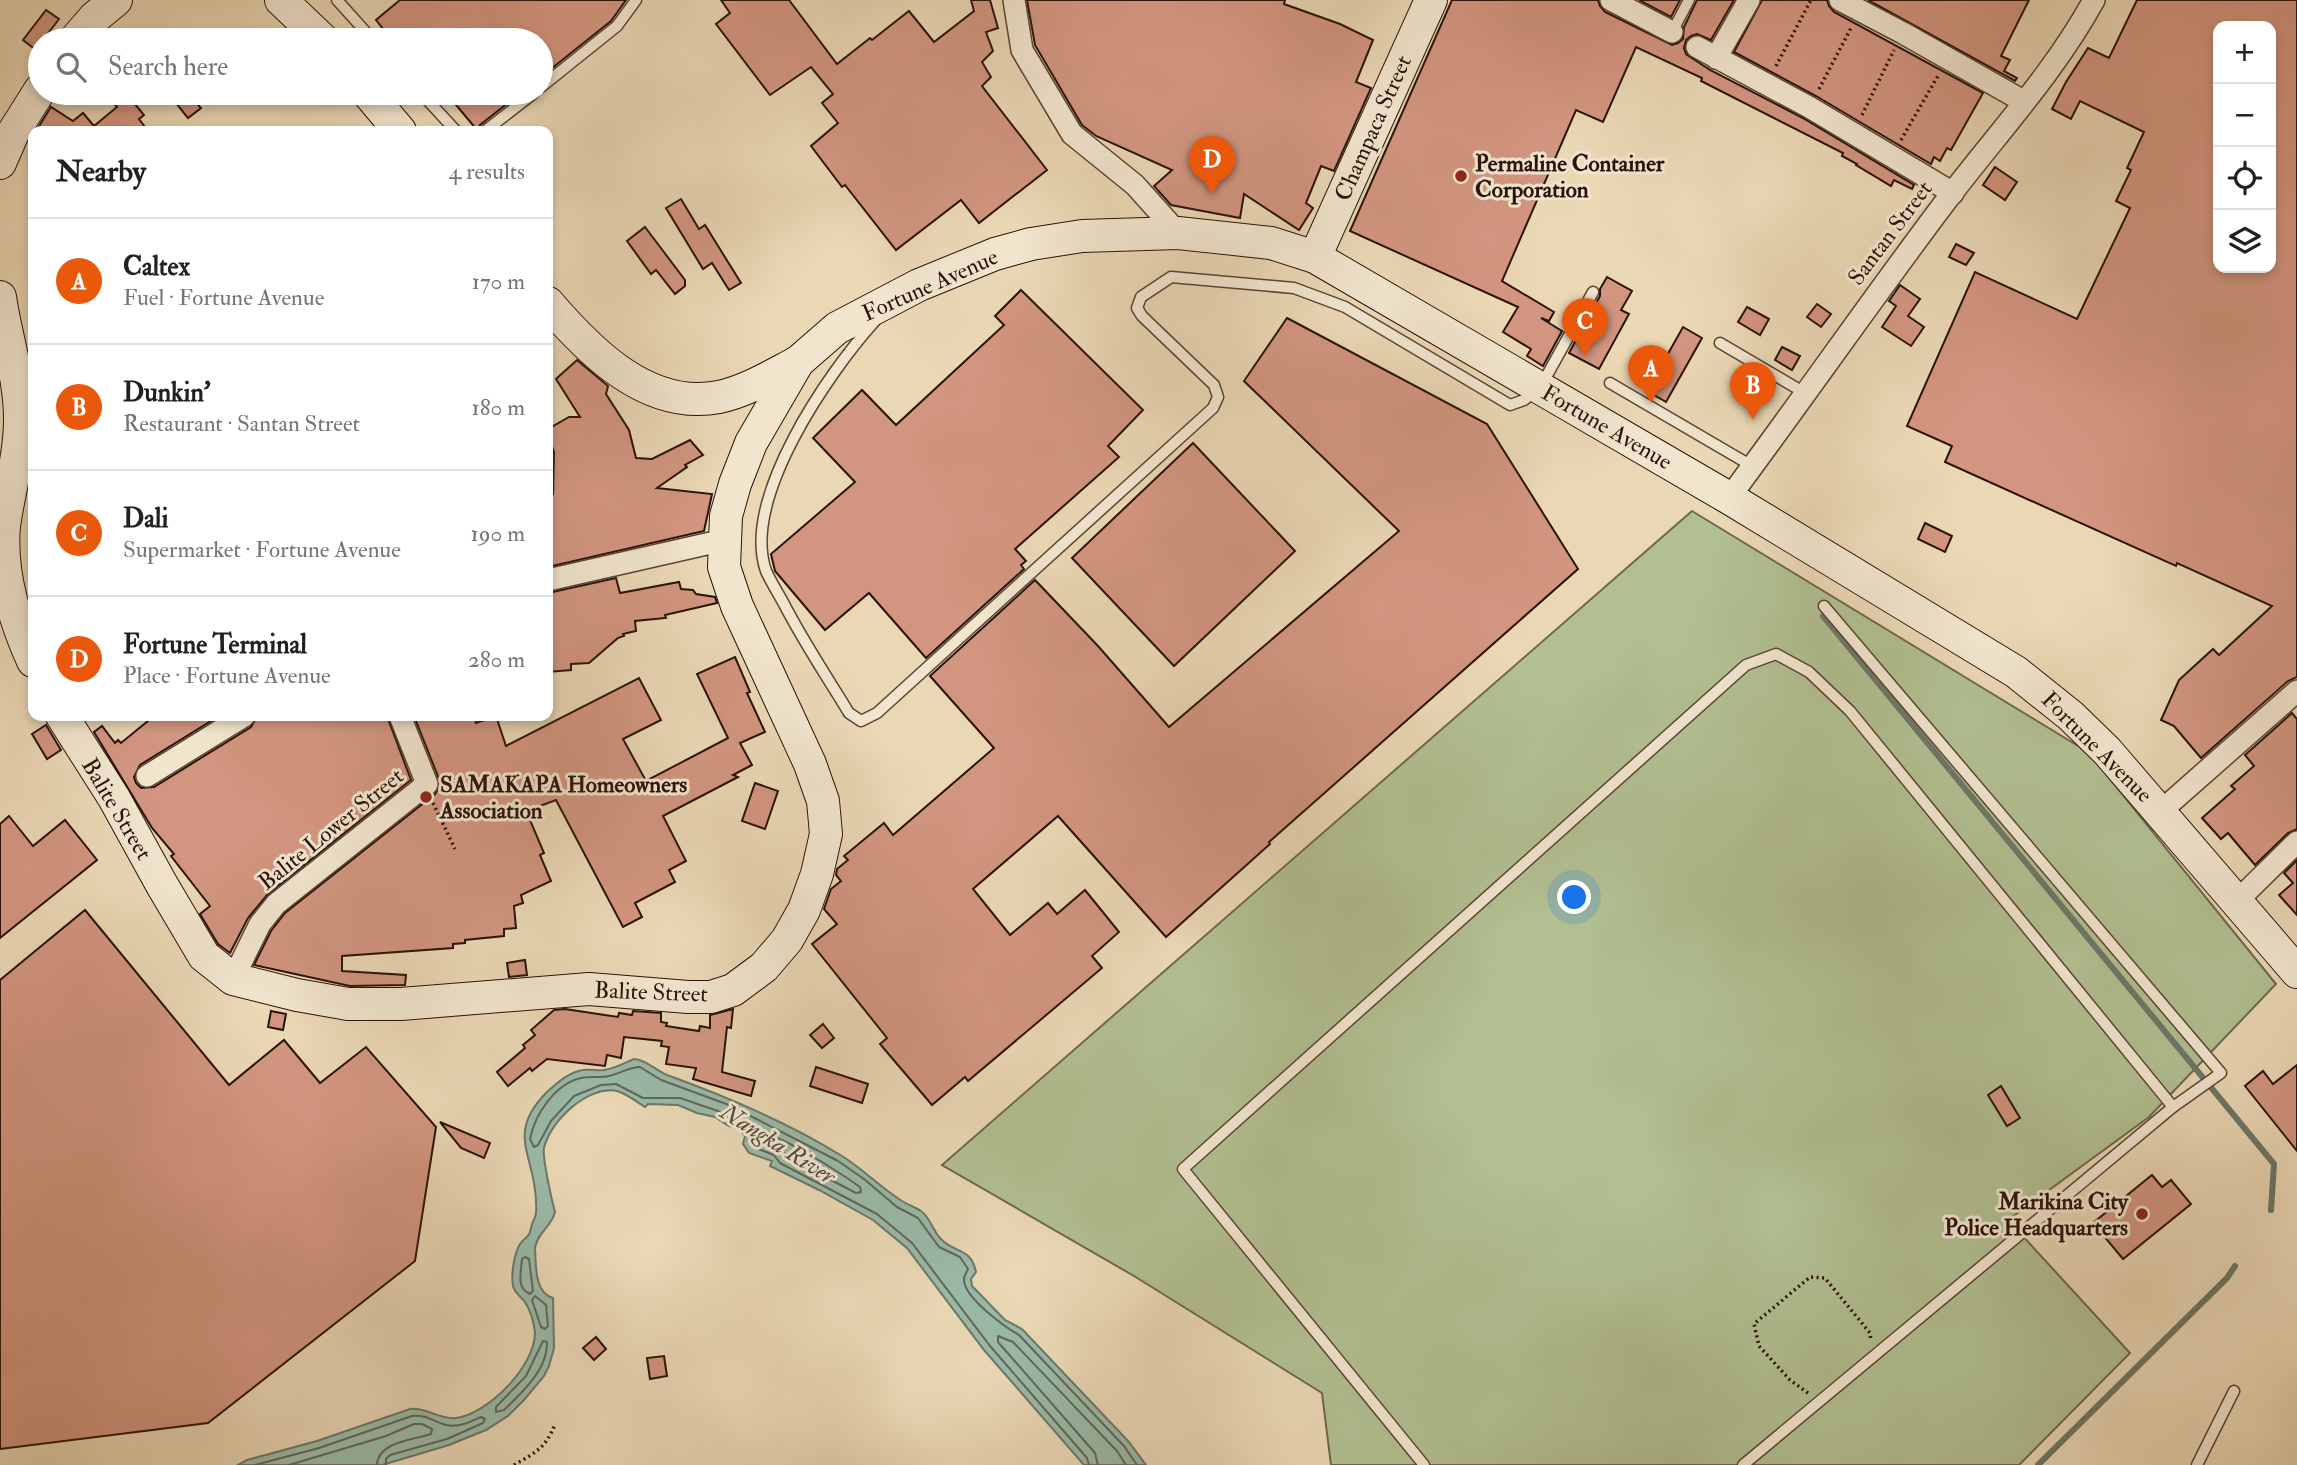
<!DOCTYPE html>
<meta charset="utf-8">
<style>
:root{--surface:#fff;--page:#f6f6f6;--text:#202124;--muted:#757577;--line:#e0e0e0;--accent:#ea580c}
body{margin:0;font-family:"IM FELL Double Pica",serif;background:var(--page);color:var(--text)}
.controls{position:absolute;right:21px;top:21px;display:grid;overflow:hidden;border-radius:14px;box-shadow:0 4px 10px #0003}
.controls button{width:63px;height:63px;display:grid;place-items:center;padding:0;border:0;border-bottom:2px solid var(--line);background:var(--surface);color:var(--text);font:35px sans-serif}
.you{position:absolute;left:1575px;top:898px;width:24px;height:24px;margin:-18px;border:5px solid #fff;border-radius:50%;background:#1a73e8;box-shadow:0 0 0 10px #1a73e833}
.badge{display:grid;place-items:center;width:46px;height:46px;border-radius:50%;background:var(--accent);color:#fff;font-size:23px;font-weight:700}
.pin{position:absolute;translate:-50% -58px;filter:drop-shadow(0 2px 4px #0008)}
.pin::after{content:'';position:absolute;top:37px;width:24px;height:21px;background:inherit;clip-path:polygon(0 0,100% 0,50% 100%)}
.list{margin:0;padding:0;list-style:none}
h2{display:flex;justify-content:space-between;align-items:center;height:91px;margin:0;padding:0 28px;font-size:30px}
h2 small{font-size:23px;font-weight:400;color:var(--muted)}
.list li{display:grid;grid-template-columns:46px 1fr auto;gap:21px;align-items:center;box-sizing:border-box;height:126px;padding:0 28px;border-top:2px solid var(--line)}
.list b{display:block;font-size:26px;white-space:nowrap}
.list p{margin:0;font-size:23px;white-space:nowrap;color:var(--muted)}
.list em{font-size:23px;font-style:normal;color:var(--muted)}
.icon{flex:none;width:38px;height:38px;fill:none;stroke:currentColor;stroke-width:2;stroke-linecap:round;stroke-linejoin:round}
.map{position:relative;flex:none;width:2297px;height:1465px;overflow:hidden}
.search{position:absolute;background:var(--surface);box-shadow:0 4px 10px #0003;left:28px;top:28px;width:525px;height:77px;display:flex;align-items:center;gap:18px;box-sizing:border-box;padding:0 24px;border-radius:38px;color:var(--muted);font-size:26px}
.panel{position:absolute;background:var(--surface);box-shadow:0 4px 10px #0003;left:28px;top:126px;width:525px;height:595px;border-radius:14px}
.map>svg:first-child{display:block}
</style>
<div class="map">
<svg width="2297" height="1465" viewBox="0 0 2297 1465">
<rect width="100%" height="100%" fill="#ead7b4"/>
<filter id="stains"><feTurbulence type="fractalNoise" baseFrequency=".00286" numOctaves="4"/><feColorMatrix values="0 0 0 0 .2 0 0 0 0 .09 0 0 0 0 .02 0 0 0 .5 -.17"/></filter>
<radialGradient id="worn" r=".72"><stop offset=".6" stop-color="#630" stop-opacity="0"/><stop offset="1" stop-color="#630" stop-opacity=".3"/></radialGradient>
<!-- green -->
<polygon fill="#b1bf91" stroke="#6e684c" stroke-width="2" points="1692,511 2088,752 2276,984 2149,1117 2008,1220 2130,1353 2019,1465 1331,1465 1322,1393 1134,1276 942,1165"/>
<!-- water -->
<path fill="#99baa8" stroke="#6d7768" stroke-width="2" d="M634,1059C647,1060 655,1070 667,1075C728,1097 787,1122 842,1156C863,1169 881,1188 902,1201C908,1205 915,1207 921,1211C931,1218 933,1233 943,1241C956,1253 971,1248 976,1272L971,1279L972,1286L1005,1320L1022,1329L1129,1442L1146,1465H1084L984,1350L907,1248L873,1220L819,1190L770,1166L772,1161L749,1153L743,1144L745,1136L740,1129L729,1126L715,1117L697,1113L678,1105L648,1104L645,1107C637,1102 627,1094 617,1091C588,1085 550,1121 544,1148C542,1157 552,1201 555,1212C552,1226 537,1233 535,1248C536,1264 534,1293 553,1298L554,1348L549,1366L544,1376L524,1400L508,1416L486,1430L449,1445L382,1465H238L247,1460L317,1441L410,1409C427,1407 440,1420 456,1418C488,1414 535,1366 535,1333C534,1323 530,1310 525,1302C521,1296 515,1294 513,1286C511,1274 514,1254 520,1244C523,1239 529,1237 530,1232C531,1225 532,1223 535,1217C537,1213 536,1206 536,1201C535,1155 505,1134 547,1092C557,1083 569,1072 583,1070C590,1069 597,1071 604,1070C614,1069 625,1063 634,1059Z"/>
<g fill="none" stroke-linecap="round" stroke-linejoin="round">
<!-- shore -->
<g stroke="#626658" stroke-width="2">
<path d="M763,1133C786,1138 839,1172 860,1187L861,1192L856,1193L787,1157L780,1148L762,1140Z"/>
<path d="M525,1257L529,1259L533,1291L530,1294C516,1288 521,1273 522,1259Z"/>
<polygon points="535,1296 546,1305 548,1326 545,1329 541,1327 532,1300"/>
<path d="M543,1341L547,1342C548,1370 522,1392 504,1410L496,1412V1407L526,1376Z"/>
<path d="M255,1465L319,1448L412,1416C426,1414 434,1422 446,1425C458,1428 470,1422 481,1417L485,1419L483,1423L447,1439L390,1455L386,1459V1465"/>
<path d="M289,1465L386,1436L414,1424H422L432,1429L431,1434C412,1440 378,1442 377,1465"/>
<path d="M1089,1465L1087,1458L990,1346L912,1243L877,1214L780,1163L774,1155L753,1147L752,1134L746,1124L730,1119L718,1111L680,1098H643L616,1084L601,1085L574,1096L551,1121L538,1145L534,1147L530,1139C535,1114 555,1084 581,1078C590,1076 600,1078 609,1076C619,1074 629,1067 640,1067L661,1080L729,1105L838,1161L864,1179L897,1207L918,1218L939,1247L960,1257L968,1269C967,1271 964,1277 964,1279C963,1297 1005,1327 1019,1335L1124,1446L1137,1465"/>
<polyline points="1098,1465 1095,1453 998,1342 998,1336 1013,1342 1117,1451 1126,1465"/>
</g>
<!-- stream -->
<g stroke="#6d7768" stroke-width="6">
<polyline points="1823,616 2274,1164 2271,1210"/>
<polyline points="2038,1465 2227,1278 2235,1266"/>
</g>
</g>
<!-- building -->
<g fill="#d2957f" stroke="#2b1208" stroke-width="2" fill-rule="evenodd">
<polygon points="400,0 626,0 611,21 541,77 541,40 392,40 376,20"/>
<polygon points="721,0 789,0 837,64 870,38 872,40 909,11 934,42 974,11 971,0 990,0 998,28 986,32 993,51 982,62 991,77 982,86 1047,170 979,223 961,200 896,250 845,185 842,187 811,146 838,123 822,103 833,94 811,67 770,95 716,24 730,13"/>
<polygon points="1027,0 1285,0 1284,4 1340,24 1373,40 1356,82 1371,88 1334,171 1321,166 1306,203 1313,208 1299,230 1244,194 1240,218 1171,205 1154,186 1172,170 1096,136 1082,125 1035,45"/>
<polygon points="1452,0 1598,0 1600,6 1605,12 1672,45 1678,43 1683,39 1684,27 1697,0 1734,0 1711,40 1697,34 1691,36 1686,40 1684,48 1686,54 1710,70 1803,118 1914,185 1912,189 1894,180 1891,186 1856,165 1857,164 1842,156 1843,153 1701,81 1702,78 1636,47 1603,122 1576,110 1502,281 1554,312 1549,321 1541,318 1562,331 1543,366 1527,356 1531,349 1503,332 1518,307 1350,231"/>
<polygon points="1639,0 1680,0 1671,17"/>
<polygon points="1762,0 1827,0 1829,6 1834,12 1983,93 1951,150 1947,148 1940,161 1934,157 1931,164 1816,96 1734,52"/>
<polygon points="1868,0 2029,0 2001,56 2010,60 2004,71 2017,78 2015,81"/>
<path d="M2137,0H2297V677L2288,681L2201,758L2174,726L2161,720L2179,680L2213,649L2219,655L2272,606L2177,563L2176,566L1945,462L1952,446L1907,426L1975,272L2077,319L2130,208L2116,201L2131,170L2127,168L2144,132L2080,101L2071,119L2052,109L2066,82L2088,48L2109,58ZM2218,26H2271V268H2218Z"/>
<polygon points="46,10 59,19 43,40 40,40 36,50 23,40"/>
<polygon points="105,93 126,93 144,115 139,119 148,131 36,131 51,107 73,121 83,113 94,126 117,107"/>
<polygon points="168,93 188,93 201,108 188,118"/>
<polygon points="446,93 521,93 480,125 477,130"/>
<polygon points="1995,167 2017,182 2005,200 1983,185"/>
<polygon points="681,199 699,229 705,225 741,283 729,290 712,263 703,269 666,208"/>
<polygon points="645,227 685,280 685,286 675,294 656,270 651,274 627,241"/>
<polygon points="1956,244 1974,253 1966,265 1949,257"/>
<polygon points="1607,277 1632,291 1621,310 1629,314 1599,369 1569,353 1600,296 1600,289"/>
<polygon points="1900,285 1920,299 1908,316 1924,327 1911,346 1882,327 1896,306 1889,301"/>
<polygon points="1021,290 1143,410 1108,446 1119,457 1015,549 1026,561 1021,565 1024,569 926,658 869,593 825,630 775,571 771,554 855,482 813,438 862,390 896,425 1004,325 995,316"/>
<polygon points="1817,304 1831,314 1821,327 1807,317"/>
<polygon points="1747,307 1769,319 1760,335 1738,322"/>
<polygon points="1287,318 1487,424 1578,569 1269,842 1270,844 1166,937 1058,816 973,889 1010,935 1048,903 1057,914 1085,890 1119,932 1092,956 1102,968 968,1081 965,1077 932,1105 880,1044 887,1038 812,944 837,924 824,909 831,889 841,881 836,875 837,869 848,860 844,856 884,823 893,835 994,748 930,676 1035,580 1098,646 1169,727 1399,531 1244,381"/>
<polygon points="1683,327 1702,338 1666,402 1647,391"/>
<polygon points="1782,347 1800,356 1792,370 1775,360"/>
<polygon points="577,360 608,386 606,394 629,430 636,458 652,459 690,440 703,455 685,465 687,467 657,488 712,494 704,531 548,567 548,494 553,494 554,452 548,436 548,429 569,417 580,417 556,379"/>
<polygon points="1193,443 1295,551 1174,666 1072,558"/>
<polygon points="1925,523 1952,536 1945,552 1918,539"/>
<polygon points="616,578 620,593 679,582 681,589 693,590 696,594 715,597 717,603 665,615 666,618 635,621 636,631 623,634 624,636 618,638 589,663 571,664 571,670 548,672 548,593"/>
<polygon points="735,657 750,692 747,693 765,732 740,743 752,765 733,775 738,777 663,816 686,861 669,870 675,882 635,903 642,917 623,927 556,800 529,810 530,812 527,813 544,853 540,855 551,881 521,895 523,903 514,906 516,928 504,929 504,936 465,940 465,943 453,944 453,948 342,956 342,971 406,975 405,985 350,986 254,965 271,931 285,913 435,794 439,788 439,779 414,716 474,716 476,723 496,716 506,746 639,678 661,720 623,739 646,781 728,738 697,674"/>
<polygon points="2292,713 2297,719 2297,829 2288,833 2255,865 2228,833 2221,839 2202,818 2235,789 2231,786 2254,766 2245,755"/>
<polygon points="154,716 219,716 140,765 134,777 136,783 141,788 154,787 251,727 257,716 387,716 411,780 268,894 248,918 230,953 218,944 200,914 210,906 171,856 174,854 152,828 94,732 102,726 115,743 118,740 121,743"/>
<polygon points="46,725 61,750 47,759 32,734"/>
<polygon points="755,783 778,791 765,829 742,821"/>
<polygon points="9,816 33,846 65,820 97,860 0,938 0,824"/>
<polygon points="2297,860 2297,915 2279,895 2293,883 2284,873"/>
<polygon points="85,910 229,1085 284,1040 320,1083 366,1047 436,1127 415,1261 208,1423 0,1449 0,980"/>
<polygon points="525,960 527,975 509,977 507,963"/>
<polygon points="565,1009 618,1017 619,1013 632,1015 633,1011 661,1013 661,1022 667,1023 666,1026 699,1031 700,1026 710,1028 710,1015 733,1009 731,1028 727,1027 722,1072 755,1081 751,1096 693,1079 696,1068 666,1064 669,1047 661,1046 662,1041 624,1037 621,1058 607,1055 605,1066 547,1059 532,1071 530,1068 508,1086 497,1072 525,1048 523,1045 535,1035 531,1030 554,1010"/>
<polygon points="271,1011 286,1014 283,1030 268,1027"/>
<polygon points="823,1024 834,1038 822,1048 810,1035"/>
<polygon points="2297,1065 2297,1151 2245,1086 2263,1071 2273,1084"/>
<polygon points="816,1067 868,1084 862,1103 810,1086"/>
<polygon points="2001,1086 2020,1118 2007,1126 1988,1095"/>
<polygon points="440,1122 490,1143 484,1158 461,1148"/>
<polygon points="2152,1175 2162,1187 2171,1180 2191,1204 2123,1259 2093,1223"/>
<polygon points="596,1337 606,1349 594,1360 583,1348"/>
<polygon points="664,1356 667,1376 650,1379 647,1358"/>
</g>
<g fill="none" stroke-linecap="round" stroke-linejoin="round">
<!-- lane casing -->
<g stroke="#5b4333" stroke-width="13">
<g id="lane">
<polyline points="337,0 373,40"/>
<polyline points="1672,32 1689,0"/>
<polyline points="541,87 617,26 636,0"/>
<polyline points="421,93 456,131"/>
<polyline points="485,131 534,93"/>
<path d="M875,321C828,373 741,499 766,571C771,582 778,593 784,604C803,641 827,677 849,713L861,721L877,713L1213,408L1218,397L1214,385L1142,316L1137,308L1141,297L1171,277L1294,288L1345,307L1510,405L1524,400L1540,388L1593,292"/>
<polyline points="1720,343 1805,393"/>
<polyline points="1610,383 1752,466"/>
<polyline points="1424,1465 1183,1169 1746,665 1776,654 1809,672 1850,711 2173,1107"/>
<polyline points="1743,1465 2173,1107 2221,1073 1824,606"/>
<polyline points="2197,1465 2234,1391"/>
</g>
</g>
<!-- street casing -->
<g stroke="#5b4333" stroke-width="24">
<g id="street">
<polyline points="1014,0 1022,50 1072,134 1135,185 1178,233"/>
<polyline points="1611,0 1672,32"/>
<polyline points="1840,0 1903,33 2023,101"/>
<polyline points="1697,47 1809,107 1953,193"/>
<polyline points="1716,58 1749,0"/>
<path d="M1729,498C1802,400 1872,299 1946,201C1996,135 2054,73 2094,0"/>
<polyline points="548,580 724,540"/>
<polyline points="147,776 244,716"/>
<polyline points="2161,811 2297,691"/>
<polyline points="2237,901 2297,842"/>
<polyline points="233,979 260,924 276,904 427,784 400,716"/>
</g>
</g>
<!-- secondary casing -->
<g stroke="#2b1208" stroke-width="34">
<g id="secondary">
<polyline points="281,0 323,40"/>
<polyline points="75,40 94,18 116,0"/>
<polyline points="368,93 400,131"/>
<polyline points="0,163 13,133 40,90"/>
<polyline points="1315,257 1431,0"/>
<path d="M0,297C6,338 20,378 20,419C20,456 9,490 4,526C0,572 14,619 33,661"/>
<path d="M548,303C590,352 648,411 719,397C747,391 773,375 798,362"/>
<polyline points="62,716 114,798 162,885 204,956 233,979 297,995 348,1004 401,1004 589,989 688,997 711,997 733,990 764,967 787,940 804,910 817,874 826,834 823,801 810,764 737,606 724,567 726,516 735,484 751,443 798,362 837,328 919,285 995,254 1031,244 1082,236 1178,233 1271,243 1315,257 1729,498 2016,672 2071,716 2107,751 2297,972"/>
</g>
</g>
<!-- path -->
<g stroke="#2b1208" stroke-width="3.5" stroke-dasharray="2 3.5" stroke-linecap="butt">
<polyline points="1776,66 1811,0"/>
<polyline points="1819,89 1851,28"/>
<polyline points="1862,115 1894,50"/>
<polyline points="1901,140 1939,74"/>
<polyline points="433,803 455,849"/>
<polyline points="1808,1393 1790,1380 1759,1346 1754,1324 1810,1277 1825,1278 1870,1333 1871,1341"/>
<path d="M514,1465C535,1453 546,1448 555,1424"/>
</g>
<!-- lane -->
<use href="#lane" stroke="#f1e5ce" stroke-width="10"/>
<!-- street -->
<use href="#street" stroke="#f1e5ce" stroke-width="21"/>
<!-- secondary -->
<use href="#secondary" stroke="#f1e5ce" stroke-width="32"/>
</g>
<!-- markers -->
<g fill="#8f2418" stroke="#f1e5ce" stroke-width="2.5">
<circle cx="1461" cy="176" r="7"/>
<circle cx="426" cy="797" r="7"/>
<circle cx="2142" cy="1214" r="7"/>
</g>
<g text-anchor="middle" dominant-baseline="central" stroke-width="6" stroke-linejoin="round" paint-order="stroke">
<!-- street labels -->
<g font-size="23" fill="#2b1208" stroke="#f1e5ce">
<text transform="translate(1373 128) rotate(-66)">Champaca Street</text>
<text transform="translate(1890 233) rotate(-53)">Santan Street</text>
<text transform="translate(930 285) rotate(-24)">Fortune Avenue</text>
<text transform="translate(1607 427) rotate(30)">Fortune Avenue</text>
<text transform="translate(2097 747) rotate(45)">Fortune Avenue</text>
<text transform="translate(117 809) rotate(59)">Balite Street</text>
<text transform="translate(331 829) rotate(-39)">Balite Lower Street</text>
<text transform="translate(651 992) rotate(2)">Balite Street</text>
</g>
<!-- poi labels -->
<g font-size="23" font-weight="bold" fill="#2b1208" stroke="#f1e5ce" text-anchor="start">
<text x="1475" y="163">Permaline Container<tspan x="1475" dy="26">Corporation</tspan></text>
<text x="440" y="784">SAMAKAPA Homeowners<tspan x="440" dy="26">Association</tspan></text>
<text x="2128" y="1201" text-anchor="end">Marikina City<tspan x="2128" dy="26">Police Headquarters</tspan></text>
</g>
<!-- water labels -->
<g font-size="24" font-style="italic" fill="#524d40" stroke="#f1e5ce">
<text transform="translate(778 1144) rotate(32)">Nangka River</text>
</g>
</g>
<rect width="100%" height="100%" filter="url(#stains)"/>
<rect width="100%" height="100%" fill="url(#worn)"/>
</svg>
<div class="controls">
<button>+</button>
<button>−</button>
<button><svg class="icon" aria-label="locate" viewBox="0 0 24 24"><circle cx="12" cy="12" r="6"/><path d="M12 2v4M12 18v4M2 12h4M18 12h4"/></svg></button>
<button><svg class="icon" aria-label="layers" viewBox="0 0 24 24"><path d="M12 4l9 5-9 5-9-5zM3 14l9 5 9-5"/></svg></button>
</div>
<div class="you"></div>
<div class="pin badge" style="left:1651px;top:403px">A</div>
<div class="pin badge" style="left:1753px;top:420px">B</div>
<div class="pin badge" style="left:1585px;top:356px">C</div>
<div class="pin badge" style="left:1212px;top:194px">D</div>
<div class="search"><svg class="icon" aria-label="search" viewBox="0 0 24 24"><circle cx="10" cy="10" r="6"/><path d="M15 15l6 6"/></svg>Search here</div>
<section class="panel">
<h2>Nearby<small>4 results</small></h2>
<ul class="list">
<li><span class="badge">A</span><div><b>Caltex</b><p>Fuel · Fortune Avenue</p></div><em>170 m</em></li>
<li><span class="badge">B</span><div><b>Dunkin'</b><p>Restaurant · Santan Street</p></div><em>180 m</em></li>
<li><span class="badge">C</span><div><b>Dali</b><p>Supermarket · Fortune Avenue</p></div><em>190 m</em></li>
<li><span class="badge">D</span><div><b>Fortune Terminal</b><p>Place · Fortune Avenue</p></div><em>280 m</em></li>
</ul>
</section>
</div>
